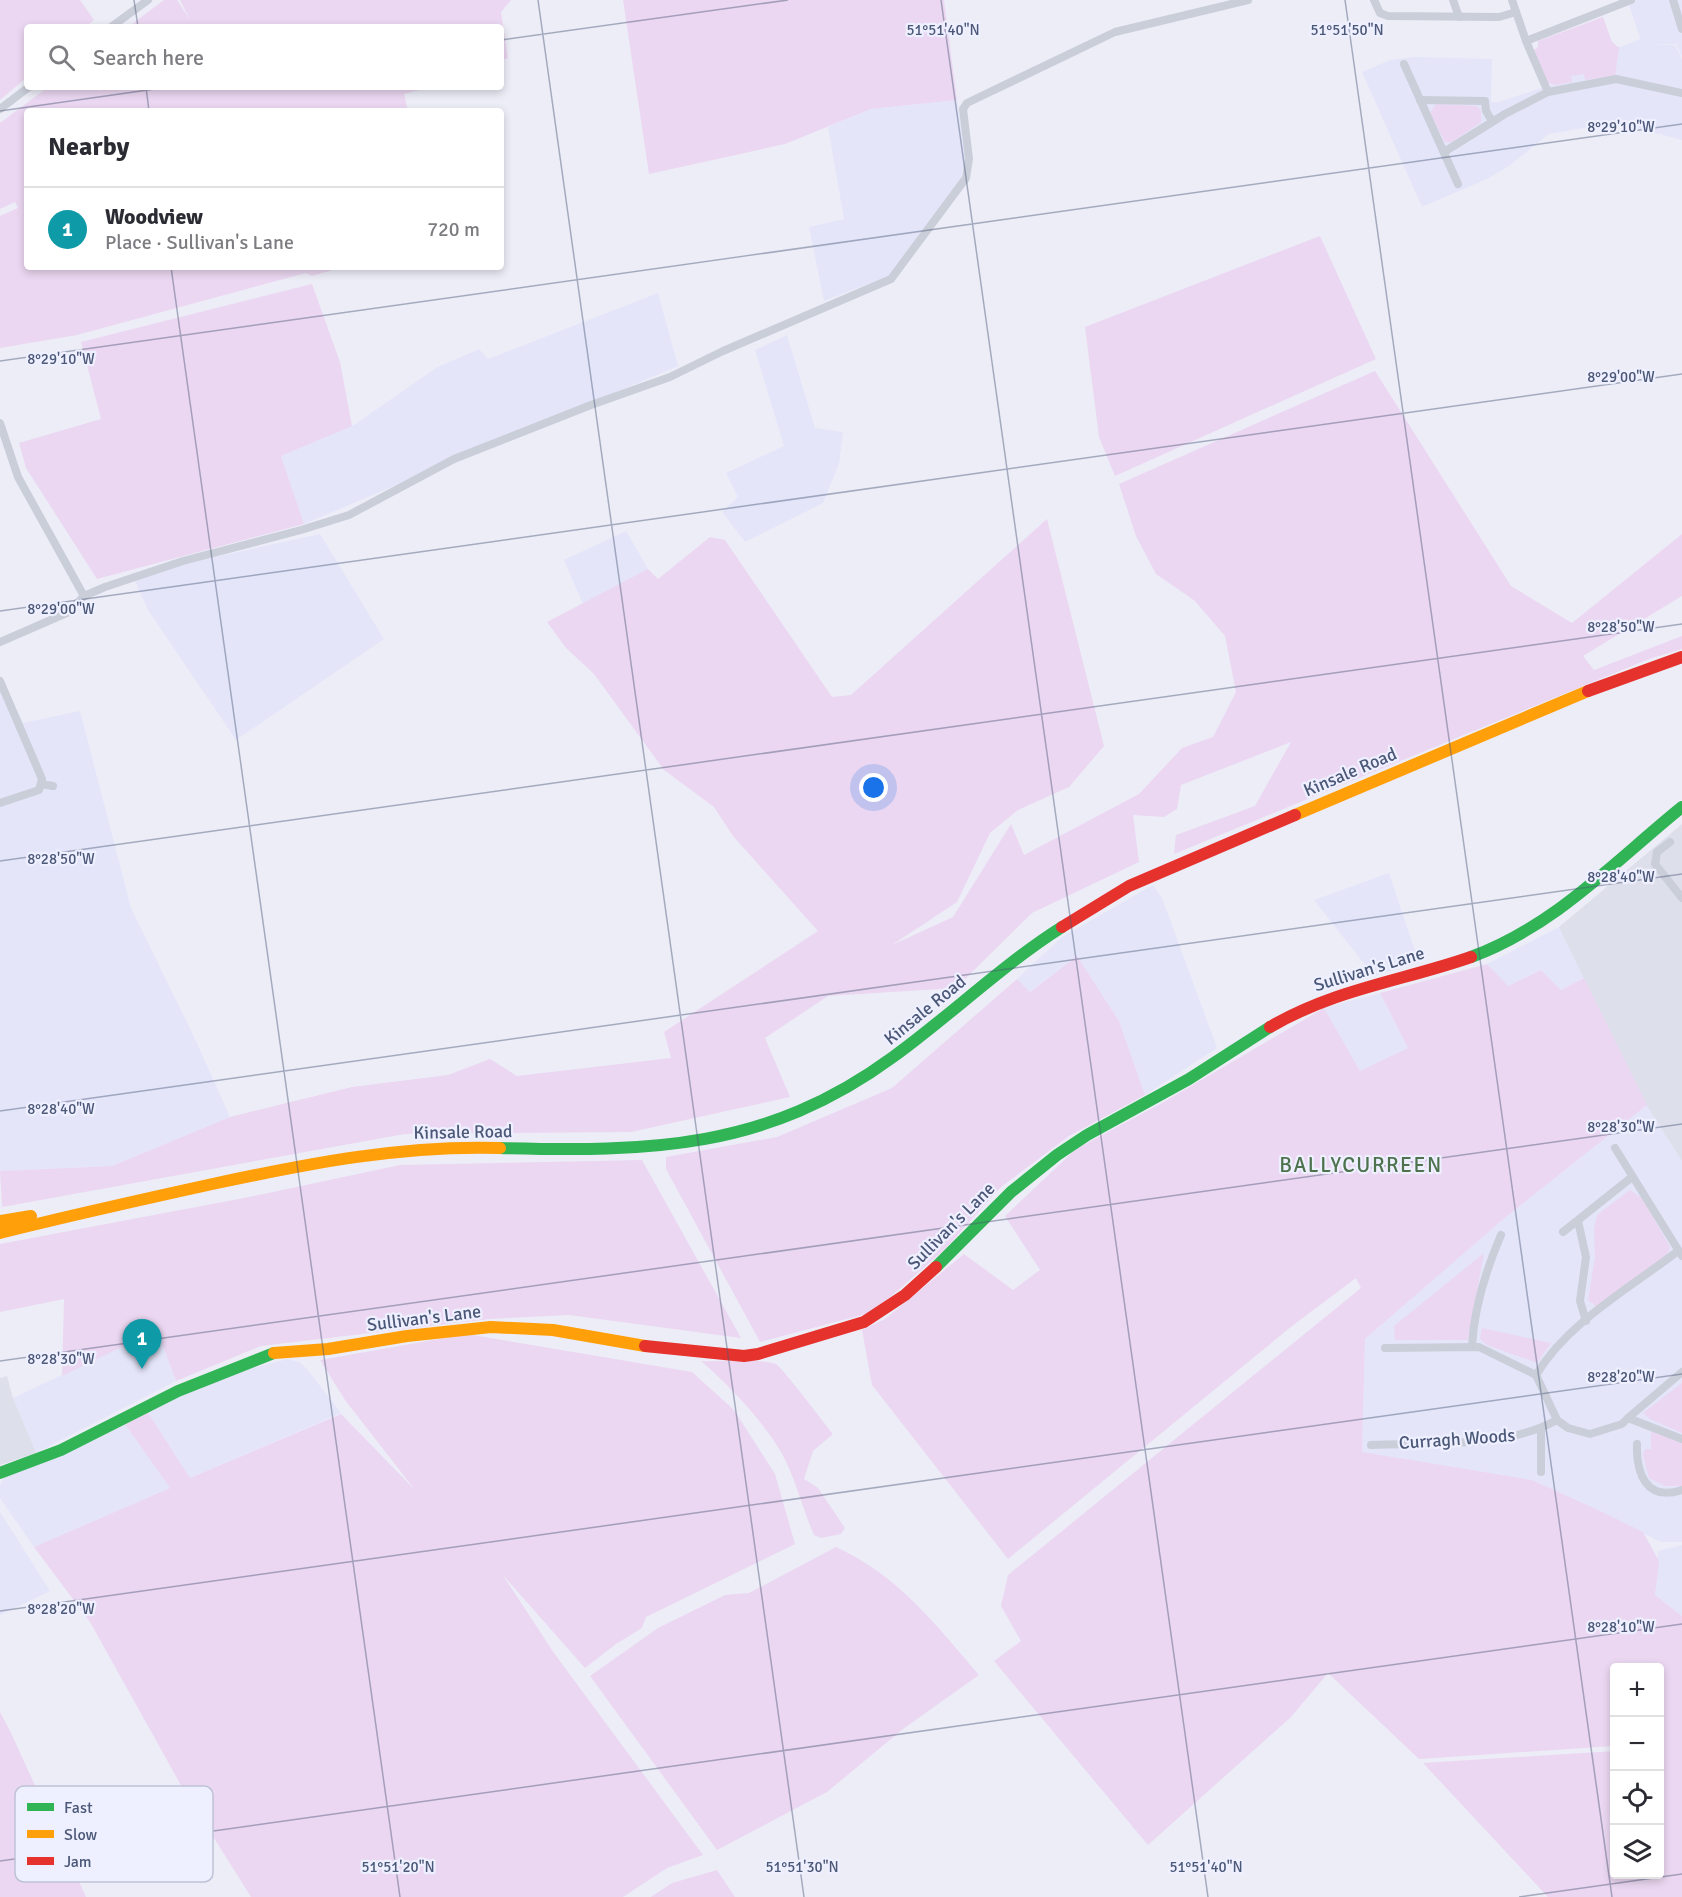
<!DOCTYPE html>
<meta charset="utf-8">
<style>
:root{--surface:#fff;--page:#f2f2f3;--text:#2b2b33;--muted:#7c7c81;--line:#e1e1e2;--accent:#848ca5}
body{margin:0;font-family:Signika,sans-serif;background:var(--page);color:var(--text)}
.controls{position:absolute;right:18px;bottom:18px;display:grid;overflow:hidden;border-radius:6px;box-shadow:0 3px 9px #0003}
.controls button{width:54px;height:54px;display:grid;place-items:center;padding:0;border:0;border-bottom:2px solid var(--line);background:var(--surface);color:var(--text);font:30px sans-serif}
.you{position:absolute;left:874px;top:788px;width:21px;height:21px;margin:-15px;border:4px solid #fff;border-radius:50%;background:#1a73e8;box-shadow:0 0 0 9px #1a73e833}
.badge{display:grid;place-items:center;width:39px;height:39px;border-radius:50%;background:var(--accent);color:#fff;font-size:20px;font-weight:700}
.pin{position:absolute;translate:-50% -50px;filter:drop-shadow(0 2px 3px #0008)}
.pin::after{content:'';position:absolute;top:32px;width:21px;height:18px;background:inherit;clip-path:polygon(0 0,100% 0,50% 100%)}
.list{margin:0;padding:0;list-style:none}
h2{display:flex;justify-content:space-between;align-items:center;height:78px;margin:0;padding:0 24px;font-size:26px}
h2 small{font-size:20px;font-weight:400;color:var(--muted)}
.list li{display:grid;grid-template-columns:39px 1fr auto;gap:18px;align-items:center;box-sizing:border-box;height:84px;padding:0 24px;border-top:2px solid var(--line)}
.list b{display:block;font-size:22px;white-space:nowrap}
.list p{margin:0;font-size:20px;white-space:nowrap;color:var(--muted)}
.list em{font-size:20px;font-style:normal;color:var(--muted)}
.icon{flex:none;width:33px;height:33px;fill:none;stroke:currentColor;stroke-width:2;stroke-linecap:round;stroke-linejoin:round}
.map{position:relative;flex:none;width:1682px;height:1897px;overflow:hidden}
.search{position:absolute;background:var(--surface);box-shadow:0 3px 9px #0003;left:24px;top:24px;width:480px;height:66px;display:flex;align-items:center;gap:15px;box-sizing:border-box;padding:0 21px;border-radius:6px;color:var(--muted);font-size:22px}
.panel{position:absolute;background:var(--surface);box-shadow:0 3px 9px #0003;left:24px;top:108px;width:480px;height:162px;border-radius:6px}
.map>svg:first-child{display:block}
</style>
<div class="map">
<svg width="1682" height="1897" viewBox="0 0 1682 1897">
<rect width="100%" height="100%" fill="#ededf8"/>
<!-- residential -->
<g fill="#e4e5f9">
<polygon points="1636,0 1682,0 1682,57 1676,44 1650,44 1675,45 1682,59 1682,140 1637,128 1595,126 1549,134 1509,166 1487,179 1422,207 1362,72 1390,60 1414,57 1492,59 1491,102 1499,102 1556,83 1583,52 1620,47 1640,39 1642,44 1629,5"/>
<polygon points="957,100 966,158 960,180 891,275 824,301 809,227 844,219 828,127 871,109"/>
<polygon points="658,293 678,366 304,524 281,456 354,425 436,368 479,349 488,359"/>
<polygon points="787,335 815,428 843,432 839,464 823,503 745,542 722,512 738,497 726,473 784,446 755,350"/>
<polygon points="626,531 648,569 583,604 564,560"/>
<polygon points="320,534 384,639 236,740 148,610 134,579 182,564"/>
<polygon points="0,676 23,723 80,711 131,908 195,1039 230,1117 112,1166 0,1171"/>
<polygon points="1389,873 1419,963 1374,976 1314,900"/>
<polygon points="1153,885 1162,898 1217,1048 1145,1095 1119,1021 1077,956 1029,992 1017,979 1062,937"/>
<polygon points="1559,927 1584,978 1561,990 1541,970 1508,986 1487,964"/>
<polygon points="1380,993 1409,1048 1360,1071 1324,1008"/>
<polygon points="1647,1105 1682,1161 1682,1542 1661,1542 1532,1480 1362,1453 1365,1339 1507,1216"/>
<polygon points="157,1330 176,1381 36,1453 13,1398"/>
<polygon points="287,1359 299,1362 307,1369 341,1413 190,1478 147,1411 231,1374"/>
<polygon points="125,1424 170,1488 34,1547 0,1498 0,1485 7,1474"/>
<polygon points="0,1512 50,1591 0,1615"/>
<polygon points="1682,1545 1682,1616 1655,1595 1658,1551"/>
</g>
<!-- industrial -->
<g fill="#dddfeb">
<polygon points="1682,824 1682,1161 1642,1098 1559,927"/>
<polygon points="7,1376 13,1398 36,1453 0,1465 0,1378"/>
</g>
<!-- green -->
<g fill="#ebd7f1">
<polygon points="0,0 80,0 94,20 85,27 27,27 27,77 0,100"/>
<polygon points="164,0 177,0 190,20 180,0 511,0 501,12 508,58 501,61 501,27 128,27"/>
<polygon points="623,0 944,0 957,100 871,109 785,144 649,174"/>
<polygon points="1603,17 1612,42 1619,48 1615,76 1585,80 1584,74 1571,76 1572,82 1556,85 1548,83 1534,50 1538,47 1538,41"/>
<polygon points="48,87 430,87 404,94 408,111 27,111 27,267 343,267 312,276 306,273 77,335 0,348 0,216 18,208 15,202 0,209 0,123"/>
<polygon points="1436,104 1477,106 1481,111 1481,122 1452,142 1445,142 1430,113"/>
<polygon points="1320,236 1376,359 1115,476 1099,437 1085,327"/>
<polygon points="312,284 340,362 352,426 281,456 304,524 97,579 26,468 19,443 101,419 81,342"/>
<polygon points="1375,371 1511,586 1572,623 1682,534 1682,596 1583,656 1594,670 1682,636 1682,649 1649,659 1174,854 1176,835 1255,806 1291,742 1181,785 1177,809 1164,817 1133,815 1139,862 1032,913 956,988 828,996 765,1038 790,1097 631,1132 405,1134 2,1207 0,1171 112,1166 230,1117 352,1087 448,1075 490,1059 517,1076 671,1058 664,1032 818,931 733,836 714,807 664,770 594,674 566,648 547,622 648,569 658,579 710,537 725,540 832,697 851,695 1047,519 1104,746 1069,787 1018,810 990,833 957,902 892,945 953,917 1011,824 1024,855 1139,794 1182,748 1213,737 1236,692 1225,636 1195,601 1156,574 1136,536 1119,484"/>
<polygon points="1077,956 1119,1021 1145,1095 1069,1136 1001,1187 944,1250 873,1312 760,1342 666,1169 666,1157 777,1137 892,1088 1017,979 1030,992"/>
<polygon points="1487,964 1508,986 1541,970 1561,990 1584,978 1647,1105 1507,1216 1365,1339 1362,1452 1532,1480 1598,1510 1643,1532 1659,1561 1655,1595 1682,1616 1682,1897 1548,1897 1423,1763 1614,1751 1614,1874 1660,1874 1660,1748 1663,1747 1660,1743 1660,1668 1614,1668 1614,1746 1419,1759 1328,1673 1291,1717 1148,1845 994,1661 1021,1641 1001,1606 1008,1575 1361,1288 1356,1278 1292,1326 1008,1559 872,1385 862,1330 885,1319 964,1254 1013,1290 1040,1270 1005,1216 1076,1149 1162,1103 1324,1008 1360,1071 1408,1048 1380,993"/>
<polygon points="642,1160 741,1338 569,1315 489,1319 261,1346 176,1381 157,1330 62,1376 64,1299 0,1312 0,1244 244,1198 400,1165"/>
<polygon points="1630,1190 1642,1198 1670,1247 1667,1256 1597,1307 1588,1300 1595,1257 1594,1229 1597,1215"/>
<polygon points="1484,1253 1468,1340 1395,1340 1394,1326"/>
<polygon points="1482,1328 1551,1343 1537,1363 1487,1345 1480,1339"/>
<polygon points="467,1334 692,1372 734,1410 775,1474 795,1544 646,1617 642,1628 616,1644 585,1668 502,1574 554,1653 703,1855 667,1868 623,1897 251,1897 182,1787 90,1622 34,1547 170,1488 125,1424 147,1411 190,1478 341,1414 415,1490 345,1400 320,1360"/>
<path d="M701,1361C725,1362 753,1358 776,1364C781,1366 825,1424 833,1434L813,1451L804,1479L818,1488L845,1528L841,1534L821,1538L814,1535C802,1508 796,1479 781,1452C762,1420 729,1385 701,1361Z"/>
<polygon points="1682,1383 1682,1433 1650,1419 1643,1413"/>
<polygon points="1651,1431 1682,1443 1682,1486 1665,1486 1649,1478 1643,1455 1645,1449 1651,1449"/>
<path d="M836,1547C899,1576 935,1624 979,1675L903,1729L827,1792L717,1850L590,1676L658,1628L725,1595L749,1593Z"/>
<polygon points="0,1712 11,1733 86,1897 0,1897"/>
<polygon points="717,1870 735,1897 651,1897 672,1883"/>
</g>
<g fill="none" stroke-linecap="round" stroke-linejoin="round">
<!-- street -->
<g stroke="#caced9" stroke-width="8">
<polyline points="1374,0 1380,13 1388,16 1499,17 1516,12"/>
<polyline points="1453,0 1459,17"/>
<polyline points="1512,0 1526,41 1631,0"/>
<polyline points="1673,0 1682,29"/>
<polyline points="111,27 148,0"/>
<polyline points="1526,41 1548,92 1616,79 1682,93"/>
<polyline points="1404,64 1458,184"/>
<polyline points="1420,100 1485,101 1486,111 1492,121"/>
<polyline points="0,109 29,87"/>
<polyline points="1444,152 1505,114 1548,92"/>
<polyline points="0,423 18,477 84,596"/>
<polyline points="84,596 105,587 183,561 301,530 349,515 454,459 591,405 670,377 723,351 891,279 966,178 969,159 963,109 967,103 1115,32 1248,0"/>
<polyline points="0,642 69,612 84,596"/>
<polyline points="0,681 42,779 39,790 0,803"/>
<polyline points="41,784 53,786"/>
<polyline points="1670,842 1657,852 1655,864 1682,898"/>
<polyline points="1615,1148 1682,1256"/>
<polyline points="1578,1221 1586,1257 1580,1301 1586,1321"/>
<polyline points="1563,1232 1632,1177"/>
<path d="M1472,1346C1474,1307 1486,1270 1501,1235"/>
<polyline points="1385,1348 1479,1347 1536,1375 1557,1420 1568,1428 1590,1434 1622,1424 1628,1418 1682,1439"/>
<path d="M1536,1375C1568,1322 1630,1288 1678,1251"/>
<polyline points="1628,1418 1682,1372"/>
<polyline points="1541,1429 1541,1472"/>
<path d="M1637,1444C1636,1473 1646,1502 1682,1490"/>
<path d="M1371,1445C1431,1442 1504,1449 1557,1420"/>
</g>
<!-- fast -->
<g stroke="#30b455" stroke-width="12">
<path d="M1471,957C1555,926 1614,862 1682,807"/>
<path d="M500,1148C650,1152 766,1150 893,1057C951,1015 1002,965 1062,927"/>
<polyline points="936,1267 1011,1192 1057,1155 1087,1135 1189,1079 1270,1027"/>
<polyline points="0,1473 61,1450 178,1391 274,1353"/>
</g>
<!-- slow -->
<g stroke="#ff9f0a" stroke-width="12">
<polyline points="1295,815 1588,691"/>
<polyline points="0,1221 31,1216"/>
<path d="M0,1233C72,1215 144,1199 217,1183C311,1163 403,1145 500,1148"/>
<polyline points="274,1353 328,1349 407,1336 491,1327 553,1330 645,1346"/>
</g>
<!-- jam -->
<g stroke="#e5322d" stroke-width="12">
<polyline points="1588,691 1682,657"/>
<polyline points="1062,927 1129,886 1295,815"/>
<path d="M1270,1027C1335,989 1402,981 1471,957"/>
<polyline points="645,1346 744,1356 758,1354 864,1322 905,1295 936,1267"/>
</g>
</g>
<!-- ticks -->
<path fill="none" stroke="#4b5878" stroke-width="1.5" stroke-opacity="0.45" d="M134,0L138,27M538,0L804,1897M941,0L1208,1897M1345,0L1612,1897M501,40L788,0M146,87L149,111M0,111L169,87M171,267L400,1897M0,361L1682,124M0,611L1682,374M0,861L1682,624M0,1111L1682,874M0,1361L1682,1124M0,1611L1682,1374M0,1861L1682,1624M1519,1897L1682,1874"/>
<g text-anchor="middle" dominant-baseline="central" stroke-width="4.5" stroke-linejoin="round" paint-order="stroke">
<!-- street labels -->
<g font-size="18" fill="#4b5878" stroke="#eff0ff">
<text transform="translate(1350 772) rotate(-23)">Kinsale Road</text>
<text transform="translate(1369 969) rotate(-17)">Sullivan's Lane</text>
<text transform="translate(925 1010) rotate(-39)">Kinsale Road</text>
<text transform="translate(463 1132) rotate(-1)">Kinsale Road</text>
<text transform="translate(951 1226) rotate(-45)">Sullivan's Lane</text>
<text transform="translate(424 1318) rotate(-7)">Sullivan's Lane</text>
<text transform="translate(1457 1439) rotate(-4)">Curragh Woods</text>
</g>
<!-- quarter labels -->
<g font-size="21" letter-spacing="1.5" fill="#4d724d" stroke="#eff0ff">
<text x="1361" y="1165">BALLYCURREEN</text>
</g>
</g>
<!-- legend -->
<rect x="15" y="1786" width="198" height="96" rx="9" fill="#eff0ff" stroke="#bec2d6" stroke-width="1.5"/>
<rect x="27" y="1803" width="27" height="8" fill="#30b455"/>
<rect x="27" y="1830" width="27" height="8" fill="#ff9f0a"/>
<rect x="27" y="1857" width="27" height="8" fill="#e5322d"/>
<g font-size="16" fill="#4b5878">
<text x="64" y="1813">Fast</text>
<text x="64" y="1840">Slow</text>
<text x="64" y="1867">Jam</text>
</g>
<g font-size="15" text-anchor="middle" fill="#4b5878" stroke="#eff0ff" stroke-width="4.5" stroke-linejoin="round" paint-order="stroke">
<text x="943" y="35">51°51'40"N</text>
<text x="1347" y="35">51°51'50"N</text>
<text x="1621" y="132">8°29'10"W</text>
<text x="61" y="364">8°29'10"W</text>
<text x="1621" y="382">8°29'00"W</text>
<text x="61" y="614">8°29'00"W</text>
<text x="1621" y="632">8°28'50"W</text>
<text x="61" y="864">8°28'50"W</text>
<text x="1621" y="882">8°28'40"W</text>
<text x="61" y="1114">8°28'40"W</text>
<text x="1621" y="1132">8°28'30"W</text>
<text x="61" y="1364">8°28'30"W</text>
<text x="1621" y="1382">8°28'20"W</text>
<text x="61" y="1614">8°28'20"W</text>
<text x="1621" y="1632">8°28'10"W</text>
<text x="398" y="1872">51°51'20"N</text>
<text x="802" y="1872">51°51'30"N</text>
<text x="1206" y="1872">51°51'40"N</text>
</g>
</svg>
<div class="controls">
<button>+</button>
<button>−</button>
<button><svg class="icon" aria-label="locate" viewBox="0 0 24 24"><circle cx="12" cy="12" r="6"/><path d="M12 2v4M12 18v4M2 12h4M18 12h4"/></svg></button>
<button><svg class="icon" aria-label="layers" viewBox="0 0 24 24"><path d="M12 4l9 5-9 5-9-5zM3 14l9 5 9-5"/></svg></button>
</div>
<div class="you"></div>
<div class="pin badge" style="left:142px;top:1369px;background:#0f9aa8">1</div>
<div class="search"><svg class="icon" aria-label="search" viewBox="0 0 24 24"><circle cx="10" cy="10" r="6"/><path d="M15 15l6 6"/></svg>Search here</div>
<section class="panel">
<h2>Nearby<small></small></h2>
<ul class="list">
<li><span class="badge" style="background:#0f9aa8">1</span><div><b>Woodview</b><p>Place · Sullivan's Lane</p></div><em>720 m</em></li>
</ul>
</section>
</div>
